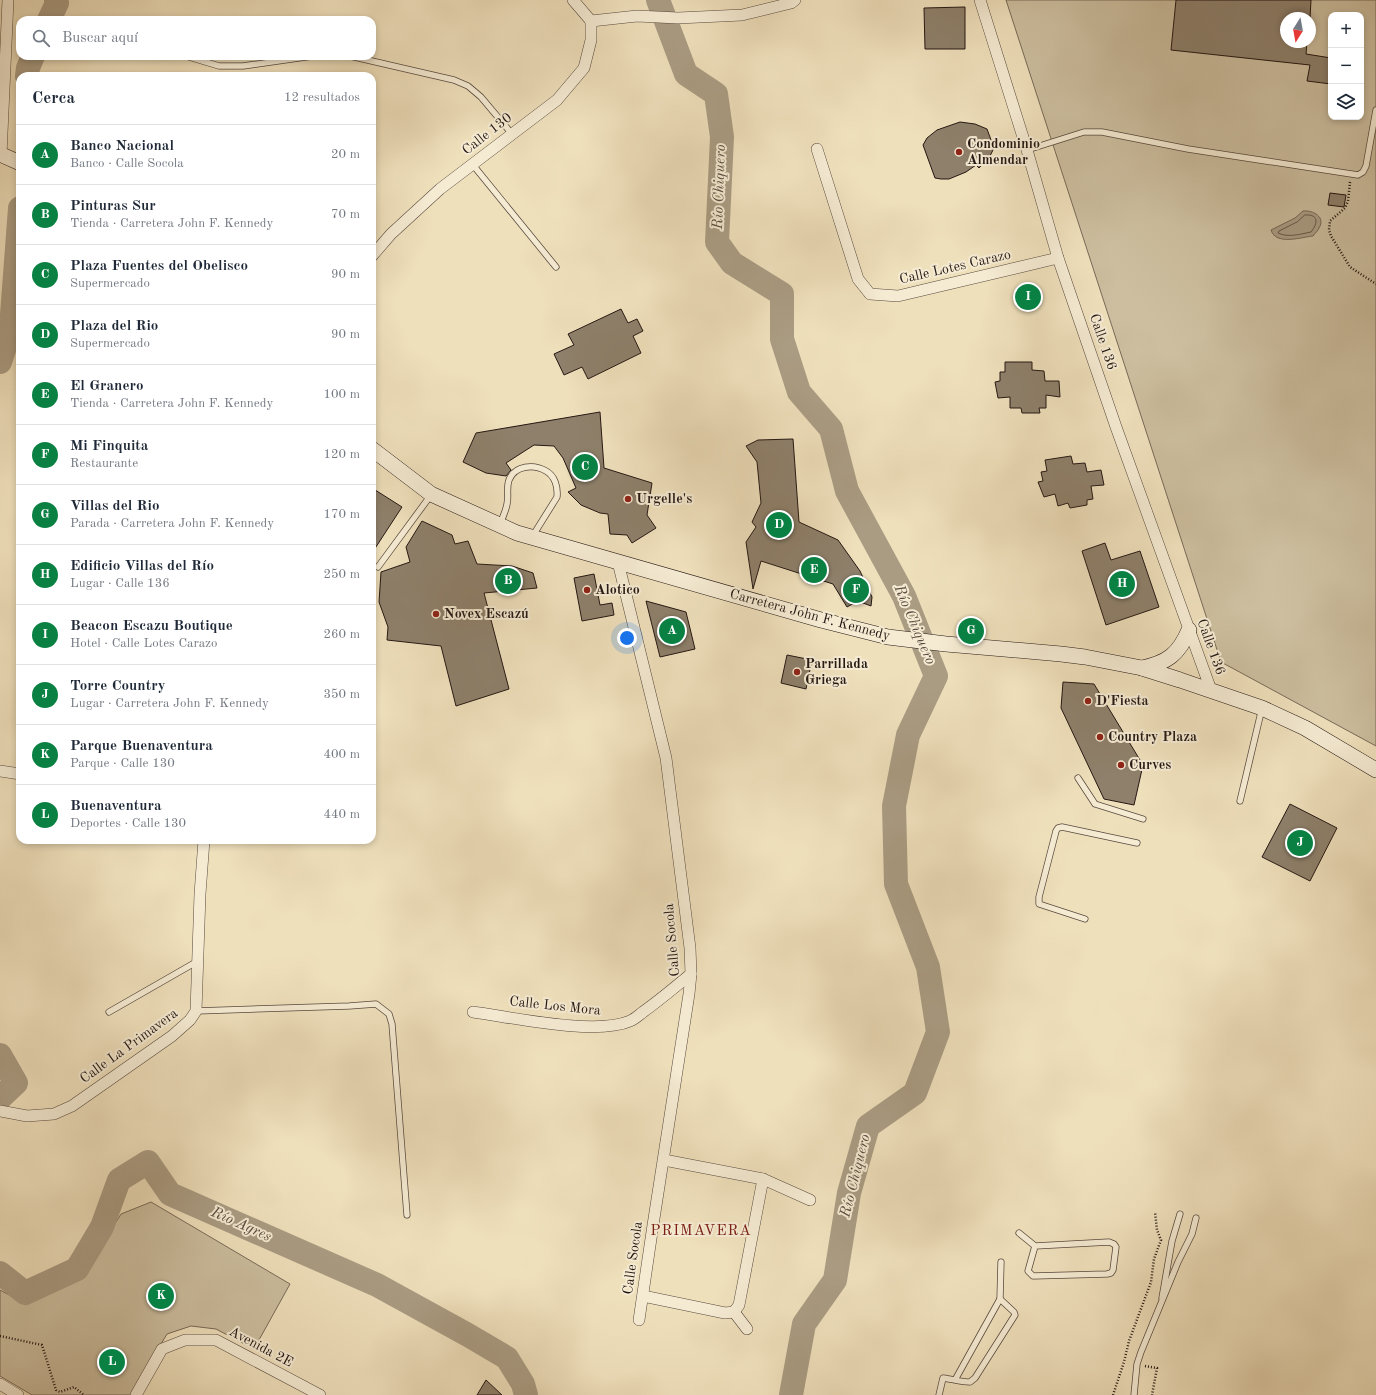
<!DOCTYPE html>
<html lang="es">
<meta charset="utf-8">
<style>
:root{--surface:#fff;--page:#f2f2f3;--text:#1f2937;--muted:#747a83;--line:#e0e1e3;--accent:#0b8043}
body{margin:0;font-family:"Old Standard TT",serif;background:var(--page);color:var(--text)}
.controls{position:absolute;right:12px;top:12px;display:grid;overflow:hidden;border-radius:8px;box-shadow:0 2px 6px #0003}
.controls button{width:36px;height:36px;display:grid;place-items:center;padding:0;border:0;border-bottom:1px solid var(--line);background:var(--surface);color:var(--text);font:20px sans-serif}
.compass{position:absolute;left:1280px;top:12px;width:36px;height:36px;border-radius:50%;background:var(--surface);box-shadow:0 2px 6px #0003;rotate:191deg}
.you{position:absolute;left:627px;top:638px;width:14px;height:14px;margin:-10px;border:3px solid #fff;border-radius:50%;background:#1a73e8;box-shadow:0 0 0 6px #1a73e833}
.badge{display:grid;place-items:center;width:26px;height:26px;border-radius:50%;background:var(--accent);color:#fff;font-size:13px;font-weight:700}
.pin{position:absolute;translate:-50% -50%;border:2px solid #fff;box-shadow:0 1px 4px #0006}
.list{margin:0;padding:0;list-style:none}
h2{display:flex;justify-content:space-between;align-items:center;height:52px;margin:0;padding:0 16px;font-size:17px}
h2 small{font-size:13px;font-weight:400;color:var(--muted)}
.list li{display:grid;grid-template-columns:26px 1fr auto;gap:12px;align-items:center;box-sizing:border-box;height:60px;padding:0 16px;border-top:1px solid var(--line)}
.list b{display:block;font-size:15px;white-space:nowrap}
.list p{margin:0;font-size:13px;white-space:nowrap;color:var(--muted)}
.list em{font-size:13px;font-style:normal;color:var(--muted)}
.icon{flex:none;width:22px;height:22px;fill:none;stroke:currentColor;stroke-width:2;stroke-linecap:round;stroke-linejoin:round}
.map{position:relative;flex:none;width:1376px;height:1395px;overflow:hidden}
.search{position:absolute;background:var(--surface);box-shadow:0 2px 6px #0003;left:16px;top:16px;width:360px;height:44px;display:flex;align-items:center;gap:10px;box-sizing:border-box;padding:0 14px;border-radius:12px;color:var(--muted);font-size:15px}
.panel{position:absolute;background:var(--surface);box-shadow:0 2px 6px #0003;left:16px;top:72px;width:360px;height:772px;border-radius:12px}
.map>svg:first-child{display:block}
</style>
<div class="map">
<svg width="1376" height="1395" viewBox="0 0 1376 1395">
<rect width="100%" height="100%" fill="#efe0bc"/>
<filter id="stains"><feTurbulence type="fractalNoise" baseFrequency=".005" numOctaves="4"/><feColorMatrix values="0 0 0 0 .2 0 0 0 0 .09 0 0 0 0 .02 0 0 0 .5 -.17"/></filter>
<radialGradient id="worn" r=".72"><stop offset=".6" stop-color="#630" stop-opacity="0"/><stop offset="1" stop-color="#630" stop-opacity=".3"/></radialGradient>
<!-- green -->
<g fill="#ccbe9f" stroke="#786a59" fill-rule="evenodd">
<path d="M1006,0H1376V746L1221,662ZM1331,15H1361V117H1331ZM1286,18H1310V42H1286Z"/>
<polygon points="151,1202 290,1284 254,1349 216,1329 191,1326 167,1334 130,1395 32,1395 0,1376 0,1290 24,1303 72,1282 101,1246 121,1214"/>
</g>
<!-- water -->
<path fill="#aa9c83" stroke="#746756" d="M1303,211C1313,210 1326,217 1319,228C1318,231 1315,233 1313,236C1302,237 1276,246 1271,230L1295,218Z"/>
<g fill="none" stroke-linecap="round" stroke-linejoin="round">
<!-- shore -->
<path stroke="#675a4b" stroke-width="1" d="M1305,215C1319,214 1318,223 1311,232C1301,234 1288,238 1278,233L1279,231L1297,222Z"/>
<!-- stream -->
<polyline stroke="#746756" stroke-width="4" points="658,1 659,0"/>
<!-- river -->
<g stroke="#aa9c83" stroke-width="24">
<polyline points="658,0 686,74 716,94 722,137 717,242 732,263 782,294 782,339 799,392 831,429 847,491 904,596 936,676 908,735 894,806 896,884 928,967 938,1032 915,1093 868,1126 849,1193 835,1280 804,1324 791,1395"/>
<polyline points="49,20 57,3 56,0"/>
<polyline points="27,76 28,68 33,56"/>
<polyline points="0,362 11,328 20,208"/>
<polyline points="0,1055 16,1083 0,1098"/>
<polyline points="0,1273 25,1293 77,1269 102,1227 119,1180 148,1162 170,1194 377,1285 468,1335 507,1358 523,1384 526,1395"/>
</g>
</g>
<!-- building -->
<g fill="#8e806b" stroke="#241713">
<polygon points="1176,0 1311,0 1310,18 1286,18 1286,42 1307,42 1306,54 1331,58 1331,84 1307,81 1310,65 1171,50"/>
<polygon points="965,7 965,49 925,49 924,8"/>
<polygon points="960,122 975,124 987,129 994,148 990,156 979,168 976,165 966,172 949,179 941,179 935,178 923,145 927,138 937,130"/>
<polygon points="1330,193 1346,195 1344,207 1328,205"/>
<polygon points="621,309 628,323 637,319 643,331 633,336 641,353 588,379 582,367 564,375 554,354 574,345 568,334"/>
<polygon points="1005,362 1032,362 1032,370 1044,371 1045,381 1059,381 1060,397 1046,395 1046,408 1039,408 1040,413 1022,413 1021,408 1010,408 1010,397 998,398 995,382 1000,381 1000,372 1005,372"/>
<polygon points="600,412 604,468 652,483 647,515 656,528 632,543 627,535 610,534 608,514 600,513 581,505 568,492 576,488 563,458 554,446 534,445 506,463 511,470 506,476 486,473 463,462 476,433"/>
<polygon points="793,439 799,522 838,540 860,571 872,597 871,606 858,601 847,607 833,584 761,561 753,589 746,542 756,527 752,522 761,503 757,462 746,446 758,440"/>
<polygon points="1071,456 1073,464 1085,463 1087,472 1101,470 1104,485 1091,486 1093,499 1087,500 1087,505 1070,508 1068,503 1058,506 1055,494 1044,497 1038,482 1043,481 1041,472 1047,471 1045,460"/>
<polygon points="372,488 402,507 372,553"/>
<polygon points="422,521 452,535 455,544 468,541 477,564 512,566 533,573 537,588 484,593 509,689 456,706 441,646 387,640 388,627 379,602 381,572 410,562 406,547"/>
<polygon points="1105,543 1111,560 1140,551 1159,607 1106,625 1082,551"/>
<polygon points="594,574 600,605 612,603 614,615 582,621 574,578"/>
<polygon points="646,601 686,612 695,649 660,657"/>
<polygon points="787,655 812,660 806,689 781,683"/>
<polygon points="1063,682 1094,684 1143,765 1134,805 1104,799 1061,708"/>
<polygon points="1290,804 1337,828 1310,881 1262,857"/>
<polygon points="486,1380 502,1395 477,1395"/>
</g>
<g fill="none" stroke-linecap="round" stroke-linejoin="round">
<!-- service casing -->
<g stroke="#57493d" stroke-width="7">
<g id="service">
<polyline points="350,56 454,80 468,86 481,97 512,134"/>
<polyline points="189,57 219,66 243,66 313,56"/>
<polyline points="1027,150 1084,132 1102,132 1188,149 1358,175 1363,172 1366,166 1376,110"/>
<polyline points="473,165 556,267"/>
<path d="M500,525C502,518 506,511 507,504C509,496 506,488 509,480C515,465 534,464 546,471C555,476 558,487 557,497L532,537"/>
<polyline points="378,567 431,495"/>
<polyline points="1078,778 1095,804 1143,819"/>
<polyline points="1240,801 1262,708"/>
<polyline points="1085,919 1039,904 1039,897 1056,831 1058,828 1062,827 1137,843"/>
<polyline points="196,1011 349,1006 376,1004 389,1014 392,1024 407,1215"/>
<polyline points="109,1012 198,961"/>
<polyline points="1019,1233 1035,1246 1109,1242 1114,1244 1116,1247 1113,1270 1111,1273 1107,1274 1033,1276 1028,1271 1035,1246"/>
<polyline points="1162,1298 1172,1241 1180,1214"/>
<polyline points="1000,1299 1001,1262"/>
<path d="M939,1395L943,1378C952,1379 961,1382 970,1382L975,1378L1015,1315L1014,1312L1000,1299L955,1380"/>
<polyline points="1134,1395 1137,1364 1141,1352 1178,1262 1192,1234 1196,1218"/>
</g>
</g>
<!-- minor casing -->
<g stroke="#57493d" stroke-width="12">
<g id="minor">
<polyline points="573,0 591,21"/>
<polyline points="980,0 1027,150 1058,258 1116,427 1211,690"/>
<polyline points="591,21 637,16 678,18 742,15 791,3 795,0"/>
<polyline points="817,149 858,279 870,294 898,296 1058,258"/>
<polyline points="1,155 8,0"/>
<polyline points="372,256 391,234 440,189 557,100 584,68 591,40 591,21"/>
<polyline points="618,562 666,758 690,948 691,974 689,994 653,1225 639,1320"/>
<polyline points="0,771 20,774"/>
<path d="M473,1012C511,1017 596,1036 630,1021C635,1019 639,1015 643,1012C660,1000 675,987 691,974"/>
<polyline points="0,1111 27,1116 54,1114 72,1106 172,1036 190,1020 196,1011 200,894 204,840"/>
<polyline points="763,1179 810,1200"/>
<polyline points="643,1296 725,1313 734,1312 739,1305 763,1179 664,1160"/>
<polyline points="734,1312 747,1329"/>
<polyline points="0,1384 18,1395"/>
<polyline points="136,1395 162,1349 185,1340 216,1340 320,1395"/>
</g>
</g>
<!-- secondary casing -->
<g stroke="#241713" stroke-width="16">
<g id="secondary">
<polyline points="0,154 20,163"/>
<polyline points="372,449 431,494 517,533 821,620 888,637 946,644 1061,654 1085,657 1142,668 1180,680 1262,708 1305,728 1376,770"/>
<path d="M1142,668C1167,663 1179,654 1189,630"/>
</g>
</g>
<!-- path -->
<g stroke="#241713" stroke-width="2.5" stroke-dasharray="1 2" stroke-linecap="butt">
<polyline points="1350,182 1348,201 1345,208 1330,221 1329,230 1331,236 1350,267 1376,284"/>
<polyline points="0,1336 42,1345 56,1390 60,1392 74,1387 84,1395"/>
<polyline points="1145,1366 1157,1368 1152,1395"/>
<polyline points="1113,1395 1124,1362 1129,1341 1151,1282 1154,1259 1161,1240 1157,1230 1155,1212"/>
</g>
<!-- service -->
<use href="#service" stroke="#f5ebd3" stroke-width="5.5"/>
<!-- minor -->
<use href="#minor" stroke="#f5ebd3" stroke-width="11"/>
<!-- secondary -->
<use href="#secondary" stroke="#f5ebd3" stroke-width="15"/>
</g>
<!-- markers -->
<g fill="#8f2418" stroke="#f5ebd3" stroke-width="1.5">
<circle cx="959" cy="152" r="4"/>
<circle cx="628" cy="499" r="4"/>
<circle cx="587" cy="590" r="4"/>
<circle cx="436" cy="614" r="4"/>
<circle cx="797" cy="672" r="4"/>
<circle cx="1088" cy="701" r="4"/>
<circle cx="1100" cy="737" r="4"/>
<circle cx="1121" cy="765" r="4"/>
</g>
<g text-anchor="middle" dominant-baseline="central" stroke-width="4" stroke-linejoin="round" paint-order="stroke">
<!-- street labels -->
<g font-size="14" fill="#241713" stroke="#f5ebd3">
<text transform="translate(487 134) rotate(-38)">Calle 130</text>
<text transform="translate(955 267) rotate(-13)">Calle Lotes Carazo</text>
<text transform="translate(1103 342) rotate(71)">Calle 136</text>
<text transform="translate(810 615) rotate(15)">Carretera John F. Kennedy</text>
<text transform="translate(1211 647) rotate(70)">Calle 136</text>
<text transform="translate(672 940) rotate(-95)">Calle Socola</text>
<text transform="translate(555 1006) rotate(6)">Calle Los Mora</text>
<text transform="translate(129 1046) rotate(-36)">Calle La Primavera</text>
<text transform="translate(633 1258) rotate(-82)">Calle Socola</text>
<text transform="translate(261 1347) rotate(28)">Avenida 2E</text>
</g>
<!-- poi labels -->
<g font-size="14" font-weight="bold" fill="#241713" stroke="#f5ebd3" text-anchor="start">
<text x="967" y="144">Condominio<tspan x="967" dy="16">Almendar</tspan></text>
<text x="636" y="499">Urgelle's</text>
<text x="595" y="590">Alotico</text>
<text x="444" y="614">Novex Escazú</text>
<text x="805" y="664">Parrillada<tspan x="805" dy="16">Griega</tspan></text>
<text x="1096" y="701">D'Fiesta</text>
<text x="1108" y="737">Country Plaza</text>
<text x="1129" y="765">Curves</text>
</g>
<!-- water labels -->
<g font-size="15" font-style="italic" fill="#5a4c40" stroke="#f5ebd3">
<text transform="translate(720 187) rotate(-88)">Río Chiquero</text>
<text transform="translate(914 625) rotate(67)">Río Chiquero</text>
<text transform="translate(856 1176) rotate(-76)">Río Chiquero</text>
<text transform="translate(241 1225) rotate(24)">Río Agres</text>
</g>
<!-- neighbourhood labels -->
<g font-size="15" letter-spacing="1" fill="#7a1f14" stroke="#f5ebd3">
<text x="701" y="1231">PRIMAVERA</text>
</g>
</g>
<rect width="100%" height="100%" filter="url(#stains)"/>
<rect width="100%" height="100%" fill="url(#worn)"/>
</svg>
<div class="controls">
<button>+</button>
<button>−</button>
<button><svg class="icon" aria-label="layers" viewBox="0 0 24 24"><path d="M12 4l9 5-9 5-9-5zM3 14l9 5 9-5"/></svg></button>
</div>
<svg class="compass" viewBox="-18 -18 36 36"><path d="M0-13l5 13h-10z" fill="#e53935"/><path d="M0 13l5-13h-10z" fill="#747a83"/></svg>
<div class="you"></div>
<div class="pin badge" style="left:672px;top:631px">A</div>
<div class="pin badge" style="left:508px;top:581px">B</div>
<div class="pin badge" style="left:585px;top:467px">C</div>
<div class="pin badge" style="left:779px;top:525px">D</div>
<div class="pin badge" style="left:814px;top:570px">E</div>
<div class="pin badge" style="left:856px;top:590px">F</div>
<div class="pin badge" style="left:971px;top:631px">G</div>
<div class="pin badge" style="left:1122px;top:584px">H</div>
<div class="pin badge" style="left:1028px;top:297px">I</div>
<div class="pin badge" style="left:1300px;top:843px">J</div>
<div class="pin badge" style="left:161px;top:1296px">K</div>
<div class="pin badge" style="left:112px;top:1362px">L</div>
<div class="search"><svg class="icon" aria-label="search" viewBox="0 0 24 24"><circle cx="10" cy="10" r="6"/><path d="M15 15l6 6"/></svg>Buscar aquí</div>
<section class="panel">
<h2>Cerca<small>12 resultados</small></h2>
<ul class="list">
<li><span class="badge">A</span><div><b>Banco Nacional</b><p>Banco · Calle Socola</p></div><em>20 m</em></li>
<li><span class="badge">B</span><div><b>Pinturas Sur</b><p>Tienda · Carretera John F. Kennedy</p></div><em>70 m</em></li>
<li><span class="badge">C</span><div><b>Plaza Fuentes del Obelisco</b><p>Supermercado</p></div><em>90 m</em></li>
<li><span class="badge">D</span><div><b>Plaza del Rio</b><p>Supermercado</p></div><em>90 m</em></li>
<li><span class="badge">E</span><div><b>El Granero</b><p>Tienda · Carretera John F. Kennedy</p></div><em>100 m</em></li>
<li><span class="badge">F</span><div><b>Mi Finquita</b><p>Restaurante</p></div><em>120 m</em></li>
<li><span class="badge">G</span><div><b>Villas del Rio</b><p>Parada · Carretera John F. Kennedy</p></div><em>170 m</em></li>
<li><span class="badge">H</span><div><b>Edificio Villas del Río</b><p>Lugar · Calle 136</p></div><em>250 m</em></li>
<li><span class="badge">I</span><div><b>Beacon Escazu Boutique</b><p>Hotel · Calle Lotes Carazo</p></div><em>260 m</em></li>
<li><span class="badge">J</span><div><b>Torre Country</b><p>Lugar · Carretera John F. Kennedy</p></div><em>350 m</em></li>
<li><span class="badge">K</span><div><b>Parque Buenaventura</b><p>Parque · Calle 130</p></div><em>400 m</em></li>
<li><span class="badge">L</span><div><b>Buenaventura</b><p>Deportes · Calle 130</p></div><em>440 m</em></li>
</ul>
</section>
</div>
